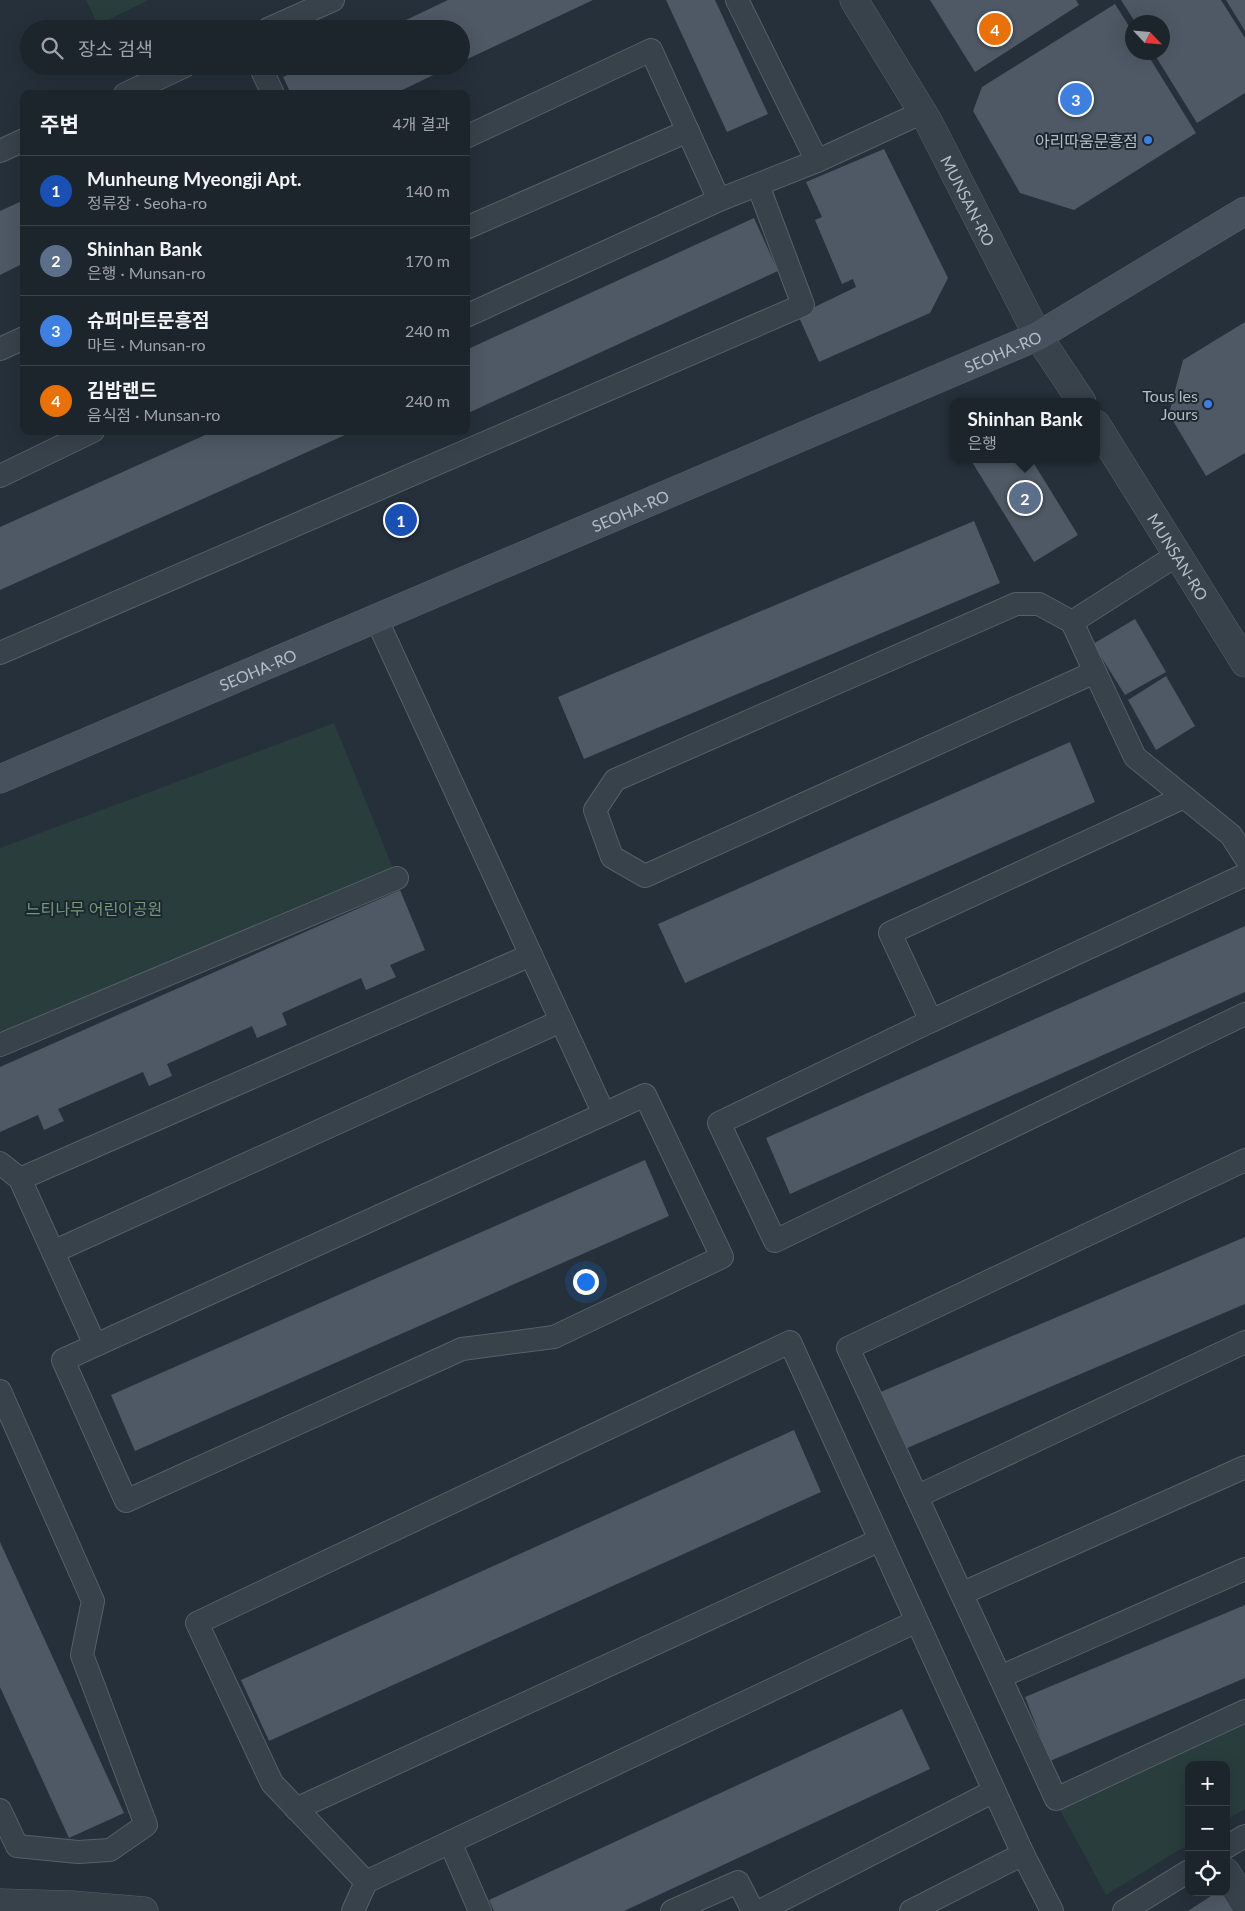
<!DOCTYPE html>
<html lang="ko">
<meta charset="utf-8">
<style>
:root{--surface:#1c242c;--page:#293038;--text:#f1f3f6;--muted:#a0a4a9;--line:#3a4148;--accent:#d93025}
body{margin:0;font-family:Lato,"Noto Sans KR",sans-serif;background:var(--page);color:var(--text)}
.controls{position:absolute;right:15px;bottom:15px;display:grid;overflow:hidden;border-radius:10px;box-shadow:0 5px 20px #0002}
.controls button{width:45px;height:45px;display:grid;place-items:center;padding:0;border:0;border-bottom:1px solid var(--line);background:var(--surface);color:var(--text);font:25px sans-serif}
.compass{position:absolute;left:1125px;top:15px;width:45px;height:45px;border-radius:50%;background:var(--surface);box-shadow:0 5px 20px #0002;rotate:116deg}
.you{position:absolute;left:585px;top:1281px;width:18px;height:18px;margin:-12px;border:4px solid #fff;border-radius:50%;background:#1a73e8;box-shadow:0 0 0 8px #1a73e833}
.badge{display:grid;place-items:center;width:32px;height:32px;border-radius:50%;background:var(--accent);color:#fff;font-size:16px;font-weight:700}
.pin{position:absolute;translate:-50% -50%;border:2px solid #fff;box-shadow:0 1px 5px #0006}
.popup{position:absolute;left:950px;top:398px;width:150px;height:65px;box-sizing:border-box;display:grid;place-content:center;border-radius:10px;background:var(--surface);filter:drop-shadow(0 1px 4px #0005);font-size:16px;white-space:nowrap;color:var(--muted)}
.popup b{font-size:19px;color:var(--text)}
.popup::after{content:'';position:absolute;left:50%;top:100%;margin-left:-10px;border:10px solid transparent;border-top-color:var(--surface)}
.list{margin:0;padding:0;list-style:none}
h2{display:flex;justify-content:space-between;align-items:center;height:65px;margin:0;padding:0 20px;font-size:21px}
h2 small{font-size:16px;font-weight:400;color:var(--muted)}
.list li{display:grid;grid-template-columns:32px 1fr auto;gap:15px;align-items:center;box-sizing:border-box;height:70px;padding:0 20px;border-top:1px solid var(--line)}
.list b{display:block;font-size:19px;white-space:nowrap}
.list p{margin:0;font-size:16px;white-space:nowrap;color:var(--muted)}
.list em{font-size:16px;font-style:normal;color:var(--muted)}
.icon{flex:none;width:28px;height:28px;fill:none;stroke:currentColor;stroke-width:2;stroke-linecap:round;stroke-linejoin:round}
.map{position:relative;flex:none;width:1245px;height:1911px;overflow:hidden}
.search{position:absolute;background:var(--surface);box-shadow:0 5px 20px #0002;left:20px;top:20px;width:450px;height:55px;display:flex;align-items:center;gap:12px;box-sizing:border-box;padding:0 18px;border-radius:28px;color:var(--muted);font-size:19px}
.panel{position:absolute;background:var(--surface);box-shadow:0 5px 20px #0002;left:20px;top:90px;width:450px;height:345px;border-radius:10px}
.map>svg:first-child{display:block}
</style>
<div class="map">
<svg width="1245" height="1911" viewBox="0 0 1245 1911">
<rect width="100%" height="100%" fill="#25303a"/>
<!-- green -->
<g fill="#283d3c">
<polygon points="86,0 149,0 98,25"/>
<polygon points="334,723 397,878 0,1045 0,848"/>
<polygon points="1245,1711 1245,1809 1226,1820 1226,1765 1189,1765 1189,1844 1106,1895 1053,1797"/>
</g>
<!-- building -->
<g fill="#4e5965">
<polygon points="448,0 593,0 461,62 461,29 387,29"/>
<polygon points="666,0 715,0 768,114 727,132"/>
<polygon points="930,0 1076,0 1079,5 975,72"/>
<polygon points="1121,0 1221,0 1245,38 1245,93 1197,123 1153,52 1162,52 1162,22 1135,22"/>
<polygon points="1226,0 1245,0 1245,31"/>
<polygon points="1115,4 1132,31 1132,52 1146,52 1196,133 1074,210 1020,193 973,111 982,87"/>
<polygon points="306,66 452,66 394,94 291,94 283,77"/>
<polygon points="884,149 948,278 930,313 819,362 798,315 856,287 853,279 842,284 815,220 822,217 806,182"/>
<polygon points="24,200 24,263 0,275 0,211"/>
<polygon points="754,218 778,271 466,414 466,350"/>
<polygon points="1245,322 1245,453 1206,476 1169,414 1183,360"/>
<polygon points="214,431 354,431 0,590 0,527"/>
<polygon points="977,459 1021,459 1033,462 1078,535 1034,562 972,462"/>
<polygon points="974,521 1000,583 584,759 558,697"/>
<polygon points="1135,619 1166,672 1125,695 1093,644"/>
<polygon points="1166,676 1195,726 1156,750 1128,700"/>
<polygon points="1070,742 1095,802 685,983 658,924"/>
<polygon points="400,890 425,950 390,965 396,977 366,990 361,978 282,1013 287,1025 257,1038 252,1026 167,1064 172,1076 149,1086 143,1072 58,1109 64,1121 44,1130 38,1115 0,1132 0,1067"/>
<polygon points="1245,926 1245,992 790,1194 766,1138"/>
<polygon points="645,1160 669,1216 135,1451 111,1395"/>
<polygon points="1245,1237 1245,1304 900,1451 876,1394"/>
<polygon points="794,1430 821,1492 269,1741 241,1680"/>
<polygon points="0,1542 124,1813 69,1838 0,1687"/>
<polygon points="1245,1605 1245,1678 1050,1761 1025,1697"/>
<polygon points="902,1709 930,1769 624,1911 494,1911 489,1900"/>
<polygon points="1217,1892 1222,1892 1233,1911 1188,1911"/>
</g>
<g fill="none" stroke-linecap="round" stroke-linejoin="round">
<!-- service casing -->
<g stroke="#566069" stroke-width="24">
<g id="service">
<polyline points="737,0 817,161"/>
<polyline points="268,29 333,0"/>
<polyline points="260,66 273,94"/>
<polyline points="125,94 185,66"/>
<polyline points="466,137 651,50 719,200"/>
<polyline points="0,151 24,140"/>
<polyline points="466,228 688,131"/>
<polyline points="466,316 719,200 817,161 923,112"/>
<polyline points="0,349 24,338"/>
<polyline points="0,476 93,431"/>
<polyline points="376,618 604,1114 645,1095 722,1257 554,1337 462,1349 126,1501 63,1360 604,1114"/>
<polyline points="1072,622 1095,672 645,876 612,857 595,810 615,780 1016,604 1039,604 1072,622 1177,555"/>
<polyline points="0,653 803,305 758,185"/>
<polyline points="1095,672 1135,757 1231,835 1245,857"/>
<polyline points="1184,797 890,933 931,1021 1245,875"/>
<polyline points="931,1021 719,1123 775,1241 1245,1014"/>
<polyline points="0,1045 397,878"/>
<polyline points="1245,1160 848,1348 1000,1677 1245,1569"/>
<polyline points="0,1163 20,1179 95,1345"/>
<polyline points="20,1179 531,955"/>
<polyline points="53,1252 561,1021"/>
<polyline points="0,1391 93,1601 82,1655 146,1825 110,1850 78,1852 17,1846 0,1810"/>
<polyline points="918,1496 1245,1342"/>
<polyline points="963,1593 1245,1467"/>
<polyline points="917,1621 366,1882 272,1783 197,1623 790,1342 1023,1854 1052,1911"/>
<polyline points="1000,1677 1056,1799 1245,1711"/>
<polyline points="296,1809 880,1540"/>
<polyline points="450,1842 480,1911"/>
<polyline points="1226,1847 1245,1836"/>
<polyline points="353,1911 366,1882"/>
<polyline points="672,1911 738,1882 753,1911"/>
<polyline points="760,1911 994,1791"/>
<polyline points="911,1911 1023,1854"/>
<polyline points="1124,1911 1189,1871"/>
</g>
</g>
<!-- minor casing -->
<g stroke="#566069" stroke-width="29">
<g id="minor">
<polyline points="1226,1872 1245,1904"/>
<polyline points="0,1903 71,1905 144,1911"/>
</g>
</g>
<!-- tertiary casing -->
<g stroke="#566069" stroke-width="29">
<g id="tertiary">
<path id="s1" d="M854,0L928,121L1038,336L1082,402"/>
<path id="s2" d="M1096,424L1245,663"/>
</g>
</g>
<!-- secondary casing -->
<g stroke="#566069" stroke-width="29">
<g id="secondary">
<path id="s3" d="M0,779L1038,336L1245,211"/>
</g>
</g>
<!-- service -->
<use href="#service" stroke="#38424b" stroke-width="22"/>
<!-- minor -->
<use href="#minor" stroke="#38424b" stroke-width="28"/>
<!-- tertiary -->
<use href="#tertiary" stroke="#38424b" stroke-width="28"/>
<!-- secondary -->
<use href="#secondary" stroke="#47515d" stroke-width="28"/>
</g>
<!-- markers -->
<g fill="#3f7fe0" stroke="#1d272f" stroke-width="2">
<circle cx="1148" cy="140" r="5"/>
<circle cx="1208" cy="404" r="5"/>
</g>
<g text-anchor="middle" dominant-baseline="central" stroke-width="4" stroke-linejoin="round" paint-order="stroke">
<!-- poi labels -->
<g font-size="16" fill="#b4bdc6" stroke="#1d272f" text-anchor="end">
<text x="1138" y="140">아리따움문흥점</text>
<text x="1198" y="395">Tous les<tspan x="1198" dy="18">Jours</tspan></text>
</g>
<!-- street labels -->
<g font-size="16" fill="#b4bdc6" stroke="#1d272f">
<text stroke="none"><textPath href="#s1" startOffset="231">MUNSAN-RO</textPath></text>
<text stroke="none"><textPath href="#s3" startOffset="1090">SEOHA-RO</textPath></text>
<text stroke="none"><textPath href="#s3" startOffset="685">SEOHA-RO</textPath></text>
<text stroke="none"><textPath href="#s2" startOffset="156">MUNSAN-RO</textPath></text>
<text stroke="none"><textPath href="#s3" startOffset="280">SEOHA-RO</textPath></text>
</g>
<!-- park labels -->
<g font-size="16" fill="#749a79" stroke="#1d272f">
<text x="94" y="908">느티나무 어린이공원</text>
</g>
</g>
</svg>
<div class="controls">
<button>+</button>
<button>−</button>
<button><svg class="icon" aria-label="locate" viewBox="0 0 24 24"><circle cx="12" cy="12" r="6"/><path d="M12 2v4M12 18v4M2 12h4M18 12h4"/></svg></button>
</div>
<svg class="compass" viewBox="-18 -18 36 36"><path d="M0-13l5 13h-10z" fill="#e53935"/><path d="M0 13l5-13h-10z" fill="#a0a4a9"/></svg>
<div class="you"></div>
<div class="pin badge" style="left:401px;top:520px;background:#1a4fb4">1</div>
<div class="pin badge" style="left:1025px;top:498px;background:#5c6f8a">2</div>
<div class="popup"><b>Shinhan Bank</b>은행</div>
<div class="pin badge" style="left:1076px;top:99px;background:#3f7fe0">3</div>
<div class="pin badge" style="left:995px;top:29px;background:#e8710a">4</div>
<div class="search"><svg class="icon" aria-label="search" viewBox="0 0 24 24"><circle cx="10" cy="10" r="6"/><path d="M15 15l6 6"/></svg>장소 검색</div>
<section class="panel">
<h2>주변<small>4개 결과</small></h2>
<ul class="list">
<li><span class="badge" style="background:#1a4fb4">1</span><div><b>Munheung Myeongji Apt.</b><p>정류장 · Seoha-ro</p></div><em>140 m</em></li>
<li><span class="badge" style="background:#5c6f8a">2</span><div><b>Shinhan Bank</b><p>은행 · Munsan-ro</p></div><em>170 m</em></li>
<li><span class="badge" style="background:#3f7fe0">3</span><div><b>슈퍼마트문흥점</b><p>마트 · Munsan-ro</p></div><em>240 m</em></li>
<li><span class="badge" style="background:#e8710a">4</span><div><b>김밥랜드</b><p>음식점 · Munsan-ro</p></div><em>240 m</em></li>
</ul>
</section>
</div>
